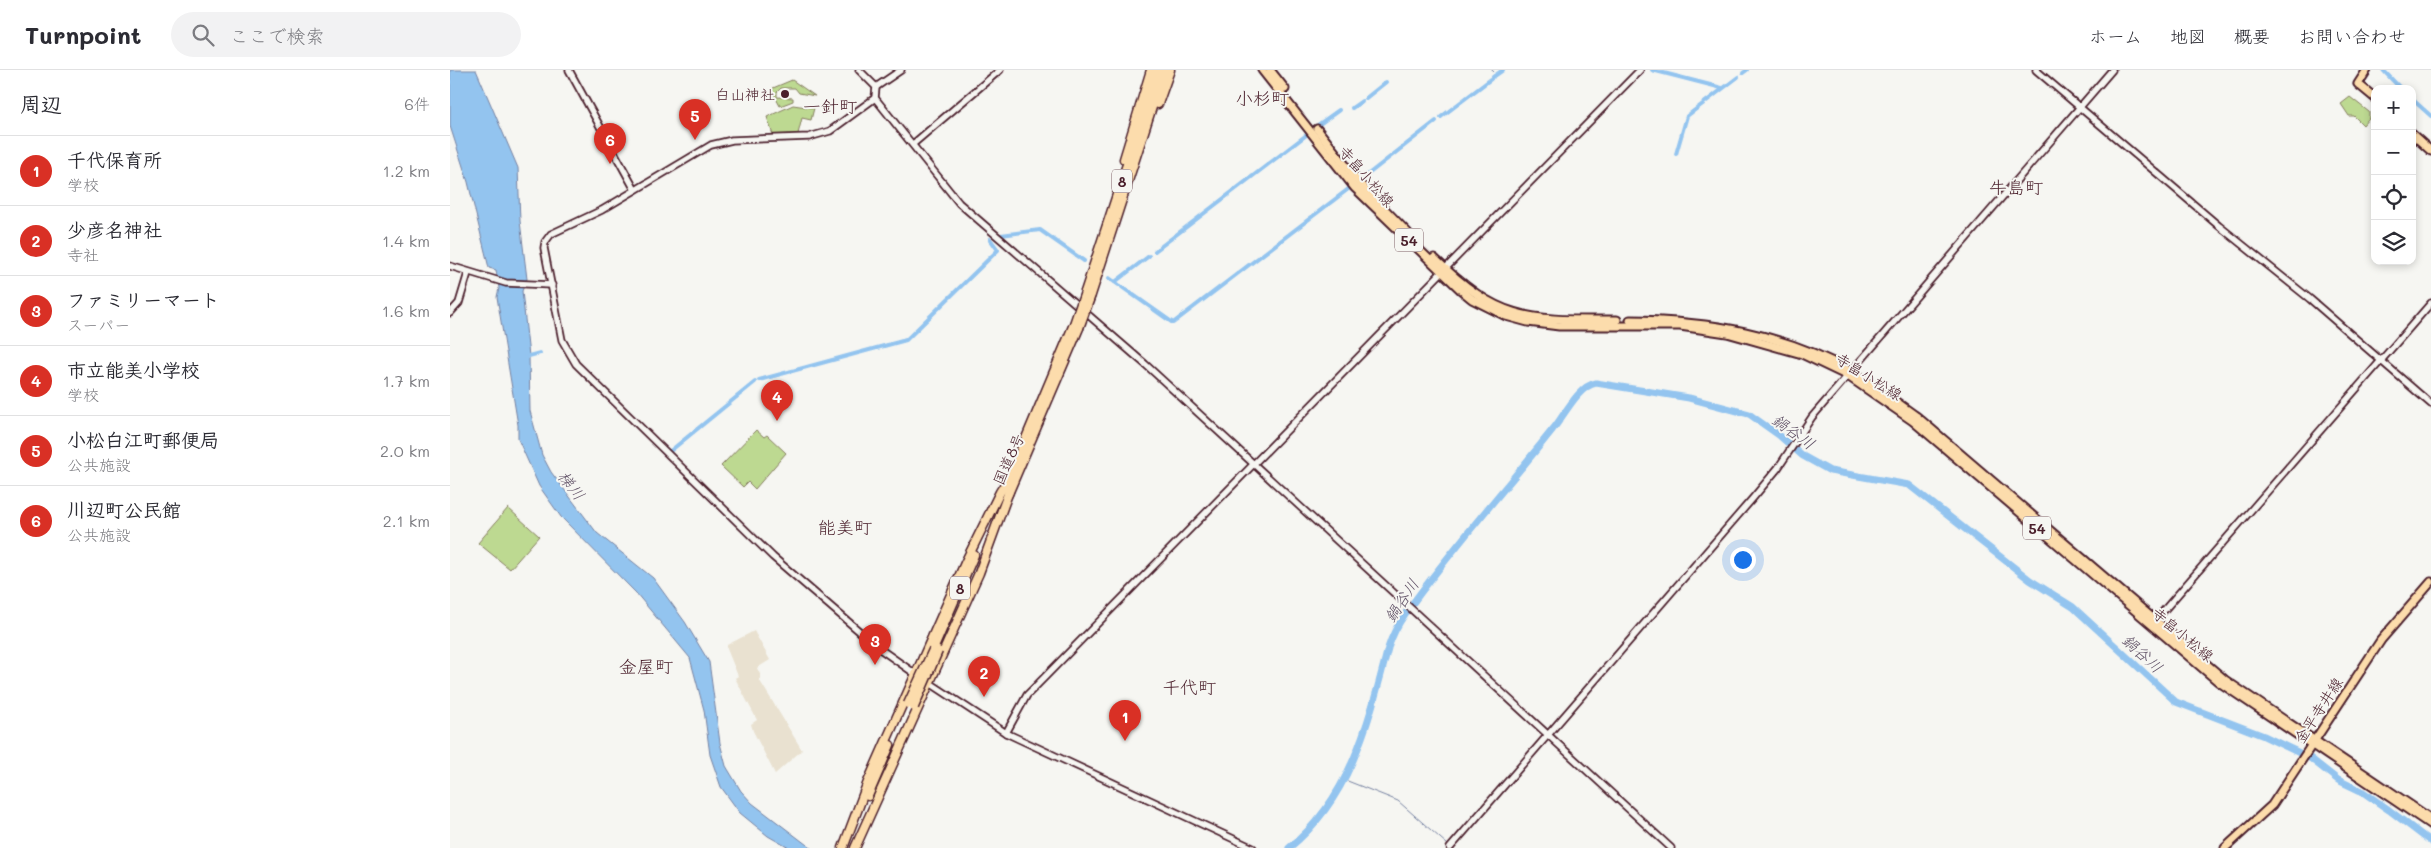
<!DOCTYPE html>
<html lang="ja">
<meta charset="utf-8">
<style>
:root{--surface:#fff;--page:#f2f2f3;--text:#2b2b33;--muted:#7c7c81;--line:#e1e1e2;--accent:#d93025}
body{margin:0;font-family:Mali,"Klee One",sans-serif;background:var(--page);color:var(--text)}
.controls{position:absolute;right:15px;top:15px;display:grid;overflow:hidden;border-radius:10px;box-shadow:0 2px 8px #0003}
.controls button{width:45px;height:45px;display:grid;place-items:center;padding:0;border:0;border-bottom:1px solid var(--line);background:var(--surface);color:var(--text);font:25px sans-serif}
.you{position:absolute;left:1292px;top:489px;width:18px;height:18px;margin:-12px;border:4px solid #fff;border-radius:50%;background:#1a73e8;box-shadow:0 0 0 8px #1a73e833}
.badge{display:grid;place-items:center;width:32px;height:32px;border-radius:50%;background:var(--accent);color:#fff;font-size:16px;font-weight:700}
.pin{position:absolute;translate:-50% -41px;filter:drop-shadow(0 1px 2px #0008)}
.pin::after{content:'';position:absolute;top:26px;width:18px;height:15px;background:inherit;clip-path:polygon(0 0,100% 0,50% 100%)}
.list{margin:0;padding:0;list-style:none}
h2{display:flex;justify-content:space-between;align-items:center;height:65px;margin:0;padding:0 20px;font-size:21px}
h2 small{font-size:16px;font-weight:400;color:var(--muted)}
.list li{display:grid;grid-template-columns:32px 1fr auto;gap:15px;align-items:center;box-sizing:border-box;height:70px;padding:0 20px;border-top:1px solid var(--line)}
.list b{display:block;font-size:19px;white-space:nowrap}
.list p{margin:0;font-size:16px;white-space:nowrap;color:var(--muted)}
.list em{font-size:16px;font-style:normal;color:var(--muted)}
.icon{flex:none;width:28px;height:28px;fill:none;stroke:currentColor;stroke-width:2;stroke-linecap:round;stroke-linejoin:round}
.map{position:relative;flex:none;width:1981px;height:778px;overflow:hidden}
header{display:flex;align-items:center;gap:30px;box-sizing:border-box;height:70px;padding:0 25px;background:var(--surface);border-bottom:1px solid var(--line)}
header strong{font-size:24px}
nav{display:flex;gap:28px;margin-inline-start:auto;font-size:18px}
.search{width:350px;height:45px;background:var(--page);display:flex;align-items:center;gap:12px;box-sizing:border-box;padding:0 18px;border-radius:28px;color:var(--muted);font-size:19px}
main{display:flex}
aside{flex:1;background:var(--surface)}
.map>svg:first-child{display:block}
</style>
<header>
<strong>Turnpoint</strong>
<div class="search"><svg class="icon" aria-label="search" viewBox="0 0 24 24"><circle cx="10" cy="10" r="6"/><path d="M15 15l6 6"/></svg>ここで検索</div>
<nav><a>ホーム</a><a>地図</a><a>概要</a><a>お問い合わせ</a></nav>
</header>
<main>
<aside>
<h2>周辺<small>6件</small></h2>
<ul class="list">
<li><span class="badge">1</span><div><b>千代保育所</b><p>学校</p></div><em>1.2 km</em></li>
<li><span class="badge">2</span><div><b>少彦名神社</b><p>寺社</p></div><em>1.4 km</em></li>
<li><span class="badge">3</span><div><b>ファミリーマート</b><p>スーパー</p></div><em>1.6 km</em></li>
<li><span class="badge">4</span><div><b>市立能美小学校</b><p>学校</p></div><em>1.7 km</em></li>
<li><span class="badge">5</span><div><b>小松白江町郵便局</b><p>公共施設</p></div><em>2.0 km</em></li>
<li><span class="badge">6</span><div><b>川辺町公民館</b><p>公共施設</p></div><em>2.1 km</em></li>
</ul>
</aside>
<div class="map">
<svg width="1981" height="778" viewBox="0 0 1981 778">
<rect width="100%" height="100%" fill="#f6f6f2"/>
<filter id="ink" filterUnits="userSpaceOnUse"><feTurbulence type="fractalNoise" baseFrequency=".02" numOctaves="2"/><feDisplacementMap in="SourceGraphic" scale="10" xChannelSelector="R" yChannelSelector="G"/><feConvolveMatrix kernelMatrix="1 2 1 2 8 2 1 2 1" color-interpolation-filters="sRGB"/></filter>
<g filter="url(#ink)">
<!-- built -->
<polygon fill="#e9e1d0" points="304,561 320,590 307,598 310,604 310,611 352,680 325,704 303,661 301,654 307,650 285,608 288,606 277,579 277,575"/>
<!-- green -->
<g fill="#bdd991" stroke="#847c5e">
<polygon points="342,10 365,26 349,23 345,18 331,18 327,22 327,27 343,28 343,31 330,36 322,21 323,18"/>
<polygon points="1900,27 1919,42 1919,48 1913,55 1904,46 1899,46 1891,34"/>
<polygon points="343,35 364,38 361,50 352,48 348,64 323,65 317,47"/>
<polygon points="306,360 314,367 317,365 336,383 305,419 298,412 293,417 271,396"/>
<polygon points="58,438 89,466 60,499 28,473"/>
</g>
<!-- water -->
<polygon fill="#93c4ef" stroke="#7682a1" points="0,0 26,0 68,98 70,151 77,209 72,221 79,286 80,341 92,385 101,402 147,463 203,508 235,552 259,592 270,673 276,696 291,721 302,733 361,778 339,778 318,766 290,743 271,717 260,685 254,640 240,588 186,523 111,447 89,416 68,369 68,355 47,227 49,218 46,200 39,198 18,112 0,56"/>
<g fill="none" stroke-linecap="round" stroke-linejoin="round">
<!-- stream -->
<g stroke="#7682a1" stroke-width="1">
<polyline points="1042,0 1047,5"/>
<polyline points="895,710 948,731 998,775"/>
</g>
<!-- canal -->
<g stroke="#93c4ef" stroke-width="4">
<polyline points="1202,0 1272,18"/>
<polyline points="1933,0 1951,19"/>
<polyline points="1293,3 1297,0"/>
<polyline points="1043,7 1053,0"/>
<polyline points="916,28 936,12"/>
<polyline points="1962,29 1981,46"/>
<polyline points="902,38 912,31"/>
<polyline points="991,47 1041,9"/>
<polyline points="868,55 889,40"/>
<polyline points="1226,84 1237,46 1288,7"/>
<polyline points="912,109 986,51"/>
<polyline points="551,165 590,160 634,191"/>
<polyline points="705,181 859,63"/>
<polyline points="659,208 669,215"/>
<polyline points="665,212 699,186"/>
<polyline points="672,217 723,253 901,117"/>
<polyline points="75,287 90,283"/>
<polyline points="309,310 456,270 548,180 540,169"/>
<polyline points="216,379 219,382 305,312"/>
</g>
<!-- river -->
<path stroke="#93c4ef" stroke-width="7" d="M839,778C901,728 919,651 938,578C942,566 948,554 955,544C1001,479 1054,421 1103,359C1114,346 1128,316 1146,313L1239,328L1299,344L1330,366L1353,386L1380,401L1459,415L1580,510L1623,537L1726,632L1814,666L1860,688L1888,710L1913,722L1939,740L1981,772"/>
<!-- minor casing -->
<g stroke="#4a1f2b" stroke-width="9">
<g id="minor">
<polyline points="119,0 185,120"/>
<polyline points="409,0 426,17 425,28 509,133 695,294 1221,778"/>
<polyline points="1586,0 1769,156 1860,229 1981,334"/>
<polyline points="426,17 451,0"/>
<polyline points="425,28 380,61 359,67 282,70 261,75 152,140 101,164 95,172 94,178 112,270 126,294 323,487 430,579 467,605"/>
<polyline points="463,74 550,0"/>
<polyline points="0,196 56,213 102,215"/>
<polyline points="0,243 9,233 18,203"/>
<polyline points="1703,553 1981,233"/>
<polyline points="477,611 556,663 803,778"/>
<polyline points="556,663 577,625 585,617 1190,0"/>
<polyline points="1000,778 1303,428 1328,398 1362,347 1662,0"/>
</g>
</g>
<!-- major casing -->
<g stroke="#4a1f2b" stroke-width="11">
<g id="major">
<polyline points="812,0 905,118 1011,220 1022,229 1056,246 1078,252 1109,256 1230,256 1277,263 1352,284 1398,306 1463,351 1769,612 1981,755"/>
<polyline points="820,0 835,19"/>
<polyline points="1917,0 1908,14 1925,28"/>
<polyline points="867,59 910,114 958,163"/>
<polyline points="1962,64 1981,81"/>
<path d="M984,188C1051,253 1079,250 1167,250"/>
<path d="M1180,250C1258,251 1334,263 1404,303C1426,316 1446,332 1466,346L1775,610L1981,749"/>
<polyline points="1775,778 1822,735 1931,570 1981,512"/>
</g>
</g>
<!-- highway casing -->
<g stroke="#4a1f2b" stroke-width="11">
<g id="highway">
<polyline points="708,34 720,0"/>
<polyline points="674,89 701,0"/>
<polyline points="635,222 708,0"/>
<polyline points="641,225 714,0"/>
<polyline points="558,411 624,254"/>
<polyline points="558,424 629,258"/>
<polyline points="483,580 524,485"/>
<polyline points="418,726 440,675"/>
<polyline points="393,778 418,712 515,493 550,422 559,408"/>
<polyline points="405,778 529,503 559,421"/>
</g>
</g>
<!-- minor -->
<use href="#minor" stroke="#f6f6f2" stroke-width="5.5"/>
<!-- major -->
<use href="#major" stroke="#fcdcac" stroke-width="7"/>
<!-- highway -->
<use href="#highway" stroke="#fcdcac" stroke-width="8"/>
<!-- highway-bridge casing -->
<g stroke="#4a1f2b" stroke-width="11" stroke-linecap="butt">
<g id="highway-bridge">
<polyline points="624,254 635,222"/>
<polyline points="629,258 641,225"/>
<polyline points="458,634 483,580"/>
<polyline points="464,637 488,581"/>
</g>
</g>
<!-- highway-bridge -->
<use href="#highway-bridge" stroke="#fcdcac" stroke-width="8"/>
</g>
</g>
<!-- markers -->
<circle fill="#4a1f2b" stroke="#f6f6f2" stroke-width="2" cx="335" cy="24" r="5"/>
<g text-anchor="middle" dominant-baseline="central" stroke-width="4" stroke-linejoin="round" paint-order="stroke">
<!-- shield labels -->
<g fill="#f6f6f2" stroke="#7e6067" stroke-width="1">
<rect x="662" y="99.5" width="20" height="23" rx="4"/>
<rect x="945" y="158.5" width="28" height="23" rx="4"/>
<rect x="1573" y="446.5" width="28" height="23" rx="4"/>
<rect x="500" y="506.5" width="20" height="23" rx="4"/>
</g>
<g font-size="14" font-weight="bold" fill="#4a1f2b">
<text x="672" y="111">8</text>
<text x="959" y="170">54</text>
<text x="1587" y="458">54</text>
<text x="510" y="518">8</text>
</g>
<!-- poi labels -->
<g font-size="15" fill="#4a1f2b" stroke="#f6f6f2" text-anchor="end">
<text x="325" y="24">白山神社</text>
</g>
<!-- street labels -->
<g font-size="15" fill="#4a1f2b" stroke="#f6f6f2">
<text transform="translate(917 106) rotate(49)">寺畠小松線</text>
<text transform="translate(1419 306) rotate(32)">寺畠小松線</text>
<text transform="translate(558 389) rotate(-66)">国道8号</text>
<text transform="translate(1733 564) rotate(40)">寺畠小松線</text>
<text transform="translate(1868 640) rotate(-57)">金平寺井線</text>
</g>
<!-- water labels -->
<g font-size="16" font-style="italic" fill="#605166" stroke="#f6f6f2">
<text transform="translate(1344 361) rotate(36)">鍋谷川</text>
<text transform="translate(122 415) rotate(52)">梯川</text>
<text transform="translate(951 530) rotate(-56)">鍋谷川</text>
<text transform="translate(1693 583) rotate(43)">鍋谷川</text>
</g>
<!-- quarter labels -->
<g font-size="18" fill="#4a1f2b" stroke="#f6f6f2">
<text x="812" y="28">小杉町</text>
<text x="380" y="36">一針町</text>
<text x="1566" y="117">牛島町</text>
<text x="395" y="457">能美町</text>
<text x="196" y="596">金屋町</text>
<text x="739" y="617">千代町</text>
</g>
</g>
</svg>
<div class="controls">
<button>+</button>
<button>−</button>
<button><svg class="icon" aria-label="locate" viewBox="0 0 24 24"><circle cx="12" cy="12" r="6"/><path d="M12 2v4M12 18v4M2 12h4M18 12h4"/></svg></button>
<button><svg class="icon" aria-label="layers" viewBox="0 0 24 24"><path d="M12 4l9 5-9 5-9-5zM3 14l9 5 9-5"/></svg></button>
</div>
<div class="you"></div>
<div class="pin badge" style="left:675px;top:671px">1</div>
<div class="pin badge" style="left:534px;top:627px">2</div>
<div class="pin badge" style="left:425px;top:595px">3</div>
<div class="pin badge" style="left:327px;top:351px">4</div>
<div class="pin badge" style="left:245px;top:70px">5</div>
<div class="pin badge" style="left:160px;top:94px">6</div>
</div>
</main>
